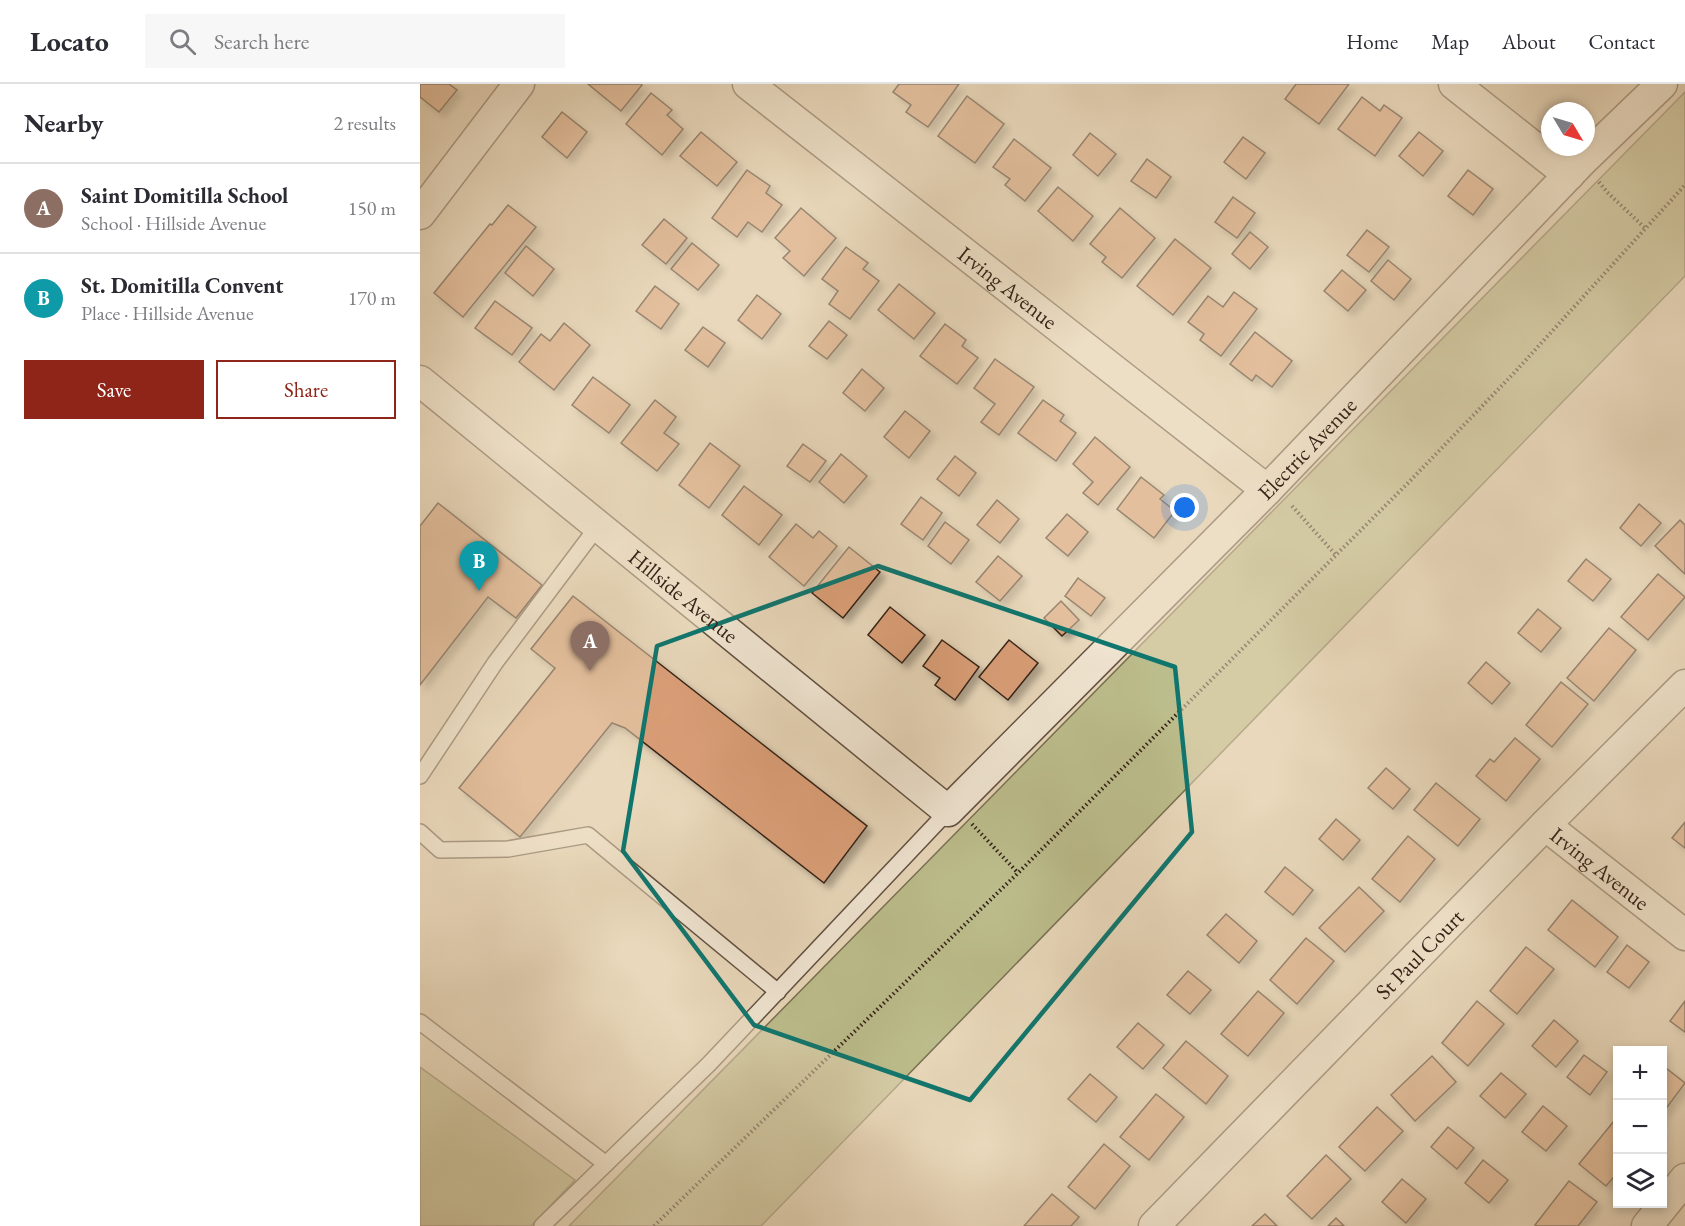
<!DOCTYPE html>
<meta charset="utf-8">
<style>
:root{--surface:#fff;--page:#f7f7f7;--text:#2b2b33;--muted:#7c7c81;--line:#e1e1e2;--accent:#8f2418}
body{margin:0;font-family:"EB Garamond",serif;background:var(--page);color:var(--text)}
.controls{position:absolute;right:18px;bottom:18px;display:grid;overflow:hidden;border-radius:0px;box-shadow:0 3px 9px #0003}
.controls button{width:54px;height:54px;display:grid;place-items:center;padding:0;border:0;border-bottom:2px solid var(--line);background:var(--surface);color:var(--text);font:30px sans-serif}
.compass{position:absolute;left:1121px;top:18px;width:54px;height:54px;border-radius:50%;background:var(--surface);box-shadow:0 3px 9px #0003;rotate:128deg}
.you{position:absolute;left:765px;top:424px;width:21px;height:21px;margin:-15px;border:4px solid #fff;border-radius:50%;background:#1a73e8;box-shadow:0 0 0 9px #1a73e833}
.badge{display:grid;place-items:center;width:39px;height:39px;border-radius:50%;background:var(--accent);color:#fff;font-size:20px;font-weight:700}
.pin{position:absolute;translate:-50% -50px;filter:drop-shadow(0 2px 3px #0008)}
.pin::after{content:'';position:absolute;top:32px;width:21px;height:18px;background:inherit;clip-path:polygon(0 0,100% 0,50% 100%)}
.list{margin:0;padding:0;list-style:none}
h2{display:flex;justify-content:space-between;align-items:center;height:78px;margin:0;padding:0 24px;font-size:26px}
h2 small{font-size:20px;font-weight:400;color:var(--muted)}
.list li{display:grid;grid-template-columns:39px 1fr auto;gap:18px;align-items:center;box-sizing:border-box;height:90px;padding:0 24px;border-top:2px solid var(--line)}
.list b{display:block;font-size:22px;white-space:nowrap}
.list p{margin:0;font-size:20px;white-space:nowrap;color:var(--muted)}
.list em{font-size:20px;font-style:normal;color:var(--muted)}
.actions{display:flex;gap:12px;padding:18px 24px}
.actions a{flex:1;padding:14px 0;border:2px solid var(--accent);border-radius:0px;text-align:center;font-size:21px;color:var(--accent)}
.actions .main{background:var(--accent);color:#fff}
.icon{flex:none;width:33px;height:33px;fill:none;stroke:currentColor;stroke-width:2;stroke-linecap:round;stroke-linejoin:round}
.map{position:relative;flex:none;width:1265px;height:1142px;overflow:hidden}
header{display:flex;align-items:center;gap:36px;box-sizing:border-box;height:84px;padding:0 30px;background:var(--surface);border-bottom:2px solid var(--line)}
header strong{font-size:28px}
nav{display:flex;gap:33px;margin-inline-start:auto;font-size:21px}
.search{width:420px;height:54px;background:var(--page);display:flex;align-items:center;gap:15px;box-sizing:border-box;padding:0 21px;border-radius:0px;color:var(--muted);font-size:22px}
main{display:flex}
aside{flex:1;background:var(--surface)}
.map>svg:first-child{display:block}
</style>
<header>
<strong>Locato</strong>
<div class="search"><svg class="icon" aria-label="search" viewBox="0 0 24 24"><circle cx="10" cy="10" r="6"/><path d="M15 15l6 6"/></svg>Search here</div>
<nav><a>Home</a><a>Map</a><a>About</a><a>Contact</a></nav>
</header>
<main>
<aside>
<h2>Nearby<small>2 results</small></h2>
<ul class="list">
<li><span class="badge" style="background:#8d6e63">A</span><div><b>Saint Domitilla School</b><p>School · Hillside Avenue</p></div><em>150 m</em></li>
<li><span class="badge" style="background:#0f9aa8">B</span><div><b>St. Domitilla Convent</b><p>Place · Hillside Avenue</p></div><em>170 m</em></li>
</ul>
<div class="actions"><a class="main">Save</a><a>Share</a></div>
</aside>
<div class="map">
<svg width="1265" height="1142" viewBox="0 0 1265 1142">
<defs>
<filter id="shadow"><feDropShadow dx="5.5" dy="5.5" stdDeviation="3" flood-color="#0004"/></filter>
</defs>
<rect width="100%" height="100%" fill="#e9d8bb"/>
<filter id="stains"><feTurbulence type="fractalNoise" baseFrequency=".00333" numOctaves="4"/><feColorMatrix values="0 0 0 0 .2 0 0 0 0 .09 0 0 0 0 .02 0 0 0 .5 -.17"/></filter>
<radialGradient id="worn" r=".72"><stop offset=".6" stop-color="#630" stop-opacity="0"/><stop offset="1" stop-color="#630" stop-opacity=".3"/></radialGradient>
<!-- green -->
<g fill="#bcbd8c" stroke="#787052" stroke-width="1.5">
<polygon points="1265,8 1265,192 341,1142 149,1142"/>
<polygon points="0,983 155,1096 111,1142 0,1142"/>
</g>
<!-- building -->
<g fill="#db9f78" stroke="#352218" stroke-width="1.5" filter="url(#shadow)">
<polygon points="0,0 29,0 37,6 19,28 0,13"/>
<polygon points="168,0 221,0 222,1 201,27"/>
<polygon points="479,0 539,0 508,43 486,28 491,21 473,8"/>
<polygon points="876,0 929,0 899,40 865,15"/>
<polygon points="231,9 252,26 247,31 263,45 242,71 206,40"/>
<polygon points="547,12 584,40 555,79 518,52"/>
<polygon points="942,13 960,27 964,21 982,34 955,72 918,45"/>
<polygon points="142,28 167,48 147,74 122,53"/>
<polygon points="281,48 317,78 297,102 260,72"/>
<polygon points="999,48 1023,67 1003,92 979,72"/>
<polygon points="670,49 696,70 678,92 653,71"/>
<polygon points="823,53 845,69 826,95 804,78"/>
<polygon points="594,55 631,84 605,117 585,101 590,95 573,83"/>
<polygon points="727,75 751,93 736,114 711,97"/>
<polygon points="327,86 350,102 346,109 362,121 342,148 328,138 317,153 292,134"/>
<polygon points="1048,86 1073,105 1053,131 1028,112"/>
<polygon points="638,103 673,132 653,157 618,127"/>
<polygon points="813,113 835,129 817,154 795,138"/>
<polygon points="88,121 116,143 43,233 14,209 70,140 72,141"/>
<polygon points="381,124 416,154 384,192 363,174 370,167 355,154"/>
<polygon points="700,124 735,154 702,194 682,178 686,173 670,160"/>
<polygon points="244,135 267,154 246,180 222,161"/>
<polygon points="947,146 969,163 949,188 927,171"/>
<polygon points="830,148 848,163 830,185 812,170"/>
<polygon points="755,155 791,184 753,231 717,202"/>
<polygon points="272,159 299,181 278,206 251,185"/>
<polygon points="106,162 134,185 113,212 85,189"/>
<polygon points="426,163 448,179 443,185 459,197 430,235 409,220 418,207 402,195"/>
<polygon points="968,176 991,195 974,216 951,197"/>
<polygon points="922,186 946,206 928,227 904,207"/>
<polygon points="479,200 515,229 494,255 458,226"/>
<polygon points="235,202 259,220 241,245 216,227"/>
<polygon points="814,208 837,225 801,272 780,256 784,250 768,238 788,212 803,223"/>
<polygon points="337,211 361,230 342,255 318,236"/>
<polygon points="75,217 112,244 92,271 55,244"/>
<polygon points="409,237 427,251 407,275 389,262"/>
<polygon points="144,239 170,261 134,306 99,278 121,250 130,257"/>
<polygon points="525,240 546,256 542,262 558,274 537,300 500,272"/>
<polygon points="283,243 305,259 288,283 265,266"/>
<polygon points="835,248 872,277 852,303 836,291 832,297 810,280"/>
<polygon points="575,275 614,303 579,351 561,338 575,320 554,304"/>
<polygon points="442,285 464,304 445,327 423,309"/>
<polygon points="173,293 210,321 189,349 152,321"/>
<polygon points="235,316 256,333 244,349 259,360 237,387 201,359"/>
<polygon points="623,316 644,331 640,337 656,349 636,377 598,349"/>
<polygon points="485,327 510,347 489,374 464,353"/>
<polygon points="675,353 710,383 678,421 663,409 673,398 653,380"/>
<polygon points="290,359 320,382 289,424 259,401"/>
<polygon points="383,360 406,377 390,398 367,382"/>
<polygon points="421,370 447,392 424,419 399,398"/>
<polygon points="535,372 556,389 539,412 517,395"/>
<polygon points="721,393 744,411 740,415 755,427 734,454 697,425"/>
<polygon points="324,402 362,431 339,461 302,431"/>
<polygon points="501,413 522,429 503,456 481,440"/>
<polygon points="577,416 599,435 580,459 557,441"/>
<polygon points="18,419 122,501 96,534 68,513 0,601 0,442"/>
<polygon points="1219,420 1241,439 1221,462 1200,444"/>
<polygon points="647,430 668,448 648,472 626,454"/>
<polygon points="1260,436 1265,441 1265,490 1235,462"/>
<polygon points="525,438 549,456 531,480 508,462"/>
<polygon points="376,440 393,454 399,447 417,462 384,502 349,473"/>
<polygon points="429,463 460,488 423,534 392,509"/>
<polygon points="578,472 602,492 580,517 556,498"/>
<polygon points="1166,475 1191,495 1173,517 1148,497"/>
<polygon points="1238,490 1265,513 1228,556 1201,533"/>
<polygon points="658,494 685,514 671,532 645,512"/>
<polygon points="153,512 447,742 404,799 205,644 192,639 100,753 39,704 135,584 111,565"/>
<polygon points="641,517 659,536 642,552 624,534"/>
<polygon points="470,523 505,551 482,579 448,551"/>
<polygon points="1118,525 1141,544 1121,568 1098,549"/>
<polygon points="1189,544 1216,566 1174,617 1147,594"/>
<polygon points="522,556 559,583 535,616 515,601 520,594 503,582"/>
<polygon points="589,556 618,579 588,616 559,593"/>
<polygon points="1066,578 1090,599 1072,620 1048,599"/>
<polygon points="1141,598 1168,620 1132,663 1106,641"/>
<polygon points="1095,654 1120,675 1086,717 1056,692 1070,675 1074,678"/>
<polygon points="966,684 990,705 973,725 948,704"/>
<polygon points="1016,699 1060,735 1038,762 994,726"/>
<polygon points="916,735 940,756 923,776 899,755"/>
<polygon points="1265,738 1265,764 1252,754"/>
<polygon points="988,752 1015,775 980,818 952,795"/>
<polygon points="865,783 893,806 873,831 845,808"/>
<polygon points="939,803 964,827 925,868 899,844"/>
<polygon points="1152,816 1198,853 1175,883 1128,846"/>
<polygon points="806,830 837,857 819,879 787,851"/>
<polygon points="886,854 914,877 877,920 850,896"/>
<polygon points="1207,861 1229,878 1209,904 1187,888"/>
<polygon points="1106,863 1134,885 1097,930 1070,907"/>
<polygon points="768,887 791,906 770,930 747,911"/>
<polygon points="838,907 864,929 828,972 801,950"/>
<polygon points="1057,917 1084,940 1048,982 1022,959"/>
<polygon points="1265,917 1265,948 1250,937"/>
<polygon points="1134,936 1158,957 1136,983 1112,962"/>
<polygon points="718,939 744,961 723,985 697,963"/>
<polygon points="766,957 808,992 786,1020 743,984"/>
<polygon points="1164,971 1187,988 1170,1011 1147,993"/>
<polygon points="1012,972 1036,998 995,1037 971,1011"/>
<polygon points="1242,981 1265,999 1242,1030"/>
<polygon points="1081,989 1106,1010 1085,1034 1060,1012"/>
<polygon points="670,990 697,1013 676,1038 648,1015"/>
<polygon points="736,1010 764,1033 729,1076 700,1053"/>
<polygon points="1123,1022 1147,1042 1126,1067 1102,1048"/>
<polygon points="957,1023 983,1047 945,1087 919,1063"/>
<polygon points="1194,1037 1198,1040 1198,1088 1186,1102 1159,1080"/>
<polygon points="1028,1043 1054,1064 1037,1085 1011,1063"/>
<polygon points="684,1060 710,1082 675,1125 648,1103"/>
<polygon points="906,1071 931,1095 892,1135 867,1112"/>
<polygon points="1063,1076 1088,1096 1069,1119 1045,1099"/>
<polygon points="982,1095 1006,1115 986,1139 962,1118"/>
<polygon points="1149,1097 1177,1118 1158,1142 1117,1142 1115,1141"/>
<polygon points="632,1110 659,1133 651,1142 604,1142"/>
<polygon points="845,1130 857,1142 832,1142"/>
<polygon points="916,1134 924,1142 908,1142"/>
</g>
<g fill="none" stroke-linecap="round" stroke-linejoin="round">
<!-- lane casing -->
<g stroke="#625041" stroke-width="18">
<g id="lane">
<polyline points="0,692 75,579 178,442"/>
<polyline points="0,748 20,766 88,765 168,751 358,908"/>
<polyline points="0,938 186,1080"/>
<polyline points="122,1142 289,980 528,727"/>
</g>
</g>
<!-- street casing -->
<g stroke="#625041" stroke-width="33">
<g id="street">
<path id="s1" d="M328,0L847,406"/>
<polyline points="1034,0 1149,91"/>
<polyline points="0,130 99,0"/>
<path id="s2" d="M0,297L528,727L847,406L1163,76L1242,0"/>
<path id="s3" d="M1125,741L1265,851"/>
<path id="s4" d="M734,1142L1125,741L1265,601"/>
<polyline points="1227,1142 1265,1095"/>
</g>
</g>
<!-- path -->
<g stroke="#352218" stroke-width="4" stroke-dasharray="1.5 3" stroke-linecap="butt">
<polyline points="1179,98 1187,108 1225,144"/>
<polyline points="872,422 915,470"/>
<polyline points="552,740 598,789"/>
<polyline points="234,1142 598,789 988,399 1094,289 1265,101"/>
</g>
<!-- lane -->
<use href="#lane" stroke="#f1e6d3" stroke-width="15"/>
<!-- street -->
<use href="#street" stroke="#f1e6d3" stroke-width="30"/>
</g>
<!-- marked area -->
<path d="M0 0H1265V1142H0ZM458,482L755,583L772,748L550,1016L334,941L203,767L237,562Z" fill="#e9d8bb" fill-opacity=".55" fill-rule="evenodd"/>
<path fill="none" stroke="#0f766e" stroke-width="4.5" stroke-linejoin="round" d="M458,482L755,583L772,748L550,1016L334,941L203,767L237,562Z"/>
<g text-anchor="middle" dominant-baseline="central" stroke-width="4.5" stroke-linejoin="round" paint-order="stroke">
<!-- street labels -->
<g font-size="22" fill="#352218" stroke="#f1e6d3">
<text stroke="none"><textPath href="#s1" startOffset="330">Irving Avenue</textPath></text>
<text stroke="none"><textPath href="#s2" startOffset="1191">Electric Avenue</textPath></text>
<text stroke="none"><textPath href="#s2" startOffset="340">Hillside Avenue</textPath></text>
<text stroke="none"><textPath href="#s3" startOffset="70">Irving Avenue</textPath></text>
<text stroke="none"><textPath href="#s4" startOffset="380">St Paul Court</textPath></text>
</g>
</g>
<rect width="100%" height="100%" filter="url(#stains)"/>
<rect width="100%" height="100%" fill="url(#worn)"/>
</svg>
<div class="controls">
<button>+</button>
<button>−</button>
<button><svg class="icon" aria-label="layers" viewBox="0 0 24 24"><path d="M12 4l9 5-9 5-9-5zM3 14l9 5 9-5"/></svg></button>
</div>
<svg class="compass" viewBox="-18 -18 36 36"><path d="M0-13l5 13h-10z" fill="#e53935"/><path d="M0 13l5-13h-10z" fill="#7c7c81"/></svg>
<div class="you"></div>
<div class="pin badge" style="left:170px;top:587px;background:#8d6e63">A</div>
<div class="pin badge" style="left:59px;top:507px;background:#0f9aa8">B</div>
</div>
</main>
